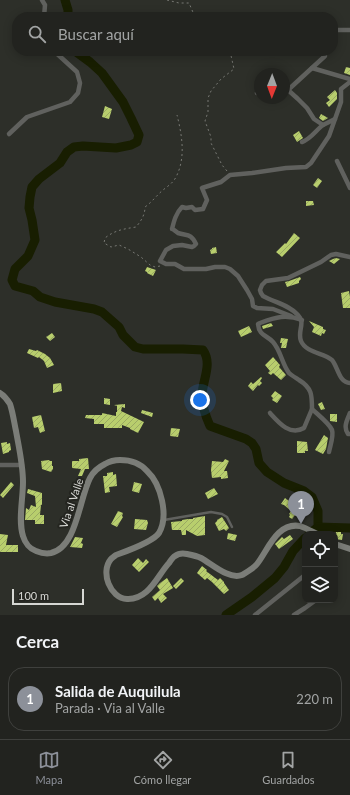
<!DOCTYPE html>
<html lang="es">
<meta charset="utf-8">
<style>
:root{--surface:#22231f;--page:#2e2f2c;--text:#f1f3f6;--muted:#a2a4a4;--line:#3f403d;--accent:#8c9099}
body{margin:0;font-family:Lato,sans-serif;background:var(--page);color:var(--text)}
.controls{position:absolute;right:12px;bottom:12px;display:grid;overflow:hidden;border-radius:8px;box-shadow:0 2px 10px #0003}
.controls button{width:36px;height:36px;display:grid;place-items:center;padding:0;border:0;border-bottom:1px solid var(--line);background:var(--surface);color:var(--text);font:20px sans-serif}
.compass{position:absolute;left:254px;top:68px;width:36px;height:36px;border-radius:50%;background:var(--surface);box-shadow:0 2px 10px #0003;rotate:181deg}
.scale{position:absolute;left:12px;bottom:10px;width:72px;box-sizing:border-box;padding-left:4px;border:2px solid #d6d7d3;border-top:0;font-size:11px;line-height:14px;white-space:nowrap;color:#d6d7d3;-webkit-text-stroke:3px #242520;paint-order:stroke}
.you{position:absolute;left:200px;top:400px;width:14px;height:14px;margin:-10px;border:3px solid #fff;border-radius:50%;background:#1a73e8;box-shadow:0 0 0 6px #1a73e833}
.badge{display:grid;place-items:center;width:26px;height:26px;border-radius:50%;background:var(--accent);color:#fff;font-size:13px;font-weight:700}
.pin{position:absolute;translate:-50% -33px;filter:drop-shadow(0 1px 2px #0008)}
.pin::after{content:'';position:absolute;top:21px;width:14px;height:12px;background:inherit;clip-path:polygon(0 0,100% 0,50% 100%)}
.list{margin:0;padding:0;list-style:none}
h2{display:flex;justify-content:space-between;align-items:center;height:52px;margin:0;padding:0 16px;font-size:17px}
h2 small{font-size:13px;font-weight:400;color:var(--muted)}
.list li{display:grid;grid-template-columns:26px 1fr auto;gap:12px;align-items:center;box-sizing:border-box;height:64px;margin:0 8px 8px;padding:0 8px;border:1px solid var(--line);border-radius:16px}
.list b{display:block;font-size:15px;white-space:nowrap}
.list p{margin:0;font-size:13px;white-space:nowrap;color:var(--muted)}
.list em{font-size:13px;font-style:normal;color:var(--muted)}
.icon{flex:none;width:22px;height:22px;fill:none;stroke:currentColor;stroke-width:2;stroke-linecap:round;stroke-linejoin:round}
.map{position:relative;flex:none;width:350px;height:615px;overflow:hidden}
.search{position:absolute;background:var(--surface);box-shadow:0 2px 10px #0003;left:12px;right:12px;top:12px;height:44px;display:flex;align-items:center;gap:10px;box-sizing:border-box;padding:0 14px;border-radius:16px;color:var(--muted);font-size:15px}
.sheet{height:124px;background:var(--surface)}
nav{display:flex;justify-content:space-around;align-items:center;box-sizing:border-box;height:56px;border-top:1px solid var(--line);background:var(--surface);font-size:11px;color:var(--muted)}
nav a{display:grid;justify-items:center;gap:2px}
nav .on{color:var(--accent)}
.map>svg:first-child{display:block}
</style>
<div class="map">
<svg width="350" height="615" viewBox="0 0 350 615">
<defs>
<pattern id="building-hatch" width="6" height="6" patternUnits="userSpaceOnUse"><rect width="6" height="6" fill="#b8ce6d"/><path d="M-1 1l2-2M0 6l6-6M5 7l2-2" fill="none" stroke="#9aaa62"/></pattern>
</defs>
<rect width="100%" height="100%" fill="#2d2f29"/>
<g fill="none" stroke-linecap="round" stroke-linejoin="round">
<!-- river -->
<g stroke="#181e01" stroke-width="9">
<polyline points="65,0 68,10 68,17"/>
<path d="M75,51L90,62L102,73L123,102L131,118L139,135L137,142L131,145L116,148L83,146L74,147L67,152L60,163L39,179L32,187L30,197L29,208L32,220L35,240L28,256L15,269L12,280L15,286L33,291L40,297L55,302L94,309L102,312L119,327L123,335L135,347L143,349H183L203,350C213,364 202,381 202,396C202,406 206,417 210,426L246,439L252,443L256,449L259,463L267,472L284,483L304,491L312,497L318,511V527L309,534"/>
<polyline points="318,527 350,528"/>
<polyline points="226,615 252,597 275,578 284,567 293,551 305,538"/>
</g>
</g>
<!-- building -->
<g fill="url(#building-hatch)">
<polygon points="346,67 350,68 350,75 344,73"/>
<polygon points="335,90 337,93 337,99 329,107 326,103 330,100 327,97"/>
<polygon points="105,106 112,109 109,119 102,117"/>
<polygon points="321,114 328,118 323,121 319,118"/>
<polygon points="299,131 303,138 297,142 293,135"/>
<polygon points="318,178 322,181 317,188 313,185"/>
<polygon points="306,201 313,201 314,205 306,206"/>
<polygon points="294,233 300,238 282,257 276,252 285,243 286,244"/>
<polygon points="216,247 217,253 211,254 210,250 212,249 212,248"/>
<polygon points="336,258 340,259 334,264 329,261 333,259"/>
<polygon points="147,267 156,270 153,276 147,273 147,272 145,271"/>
<polygon points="300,277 301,279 299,281 299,283 287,287 285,282 289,281"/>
<polygon points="349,291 350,297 350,308 343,308 341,293"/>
<polygon points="309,321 323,327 323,329 326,330 324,334 322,333 321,336 312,332 314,327"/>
<polygon points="271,323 273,326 263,329 262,326"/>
<polygon points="249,326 252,332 241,337 238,331"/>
<polygon points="52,333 55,337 50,341 46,337"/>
<polygon points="281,338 288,339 286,348 281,348 282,343 280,343"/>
<polygon points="29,349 36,351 37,350 45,354 50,358 54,365 47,368 44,361 39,357 38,358 27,353"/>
<polygon points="273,357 280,365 279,367 286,375 281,380 273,373 271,375 268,373 270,371 265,365"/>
<polygon points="261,377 262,378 260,381 262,383 259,386 258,385 253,391 248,386 251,382 253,384"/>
<polygon points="61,383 62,391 53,393 53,384"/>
<polygon points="275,391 282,396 277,403 272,400 273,398 271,396"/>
<polygon points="104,398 110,399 110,405 104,404"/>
<polygon points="322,402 325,409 321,410 318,404"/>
<polygon points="125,404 125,408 122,407 121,411 144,422 138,433 130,429 130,428 122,425 122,428 104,428 104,424 94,424 94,419 85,418 86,415 102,415 102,413 116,416 116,412 117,412 117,406 114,405"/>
<polygon points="142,410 153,413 152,417 141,413"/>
<polygon points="330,414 337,414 337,422 330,421"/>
<polygon points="41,415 45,431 40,433 38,427 34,428 32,417"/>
<polygon points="171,428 180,429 178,437 170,436"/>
<polygon points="324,435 328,438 326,449 323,454 315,450"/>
<polygon points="297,441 307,442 308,451 305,451 305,453 297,453"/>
<polygon points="7,442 7,444 10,443 11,450 9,451 9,452 3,454 1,443"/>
<polygon points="88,458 89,469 85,469 82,476 78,476 81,469 72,468 72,461 79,461 79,459"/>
<polygon points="225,459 229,461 224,471 227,471 228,478 221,479 221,477 212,478 211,470 212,461 223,462"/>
<polygon points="49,460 50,461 52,461 52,466 53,466 53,469 51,472 42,469 41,461"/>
<polygon points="113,472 113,475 116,474 117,486 109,487 110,492 105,493 103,476 107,476 107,473"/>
<polygon points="11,482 14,485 3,498 0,495"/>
<polygon points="134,482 142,484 139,493 132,491"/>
<polygon points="214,488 218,494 208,499 205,493"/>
<polygon points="28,489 42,493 42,505 41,505 40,515 44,515 44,524 35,524 35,520 25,520 26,508 29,510 31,505 36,507 35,496 27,493"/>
<polygon points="285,498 300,509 292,519 289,517 290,515 289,514 291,511 284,505 281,504"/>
<polygon points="118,511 123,513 122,516 123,517 117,527 111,524"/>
<polygon points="205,516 205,535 197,536 186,530 186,535 182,535 181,530 172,530 171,522 182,521 182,520 188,519 193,519 193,518"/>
<polygon points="222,517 229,528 226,531 224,529 219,531 215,523 217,521 217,520"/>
<polygon points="135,519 147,520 148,523 146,530 134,529"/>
<polygon points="336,532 341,532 341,534 343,534 342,540 335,539"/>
<polygon points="228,533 237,535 235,541 227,539"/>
<polygon points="0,534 8,535 6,545 18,545 18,552 0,552"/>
<polygon points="290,535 293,539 279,549 275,544 282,537 284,539"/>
<polygon points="75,537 83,538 81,543 83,544 82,548 70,547"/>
<polygon points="138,558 143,563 146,559 149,562 139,572 132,565"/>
<polygon points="202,566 207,570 206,571 218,580 220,578 224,582 224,583 229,590 224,594 212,582 207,578 205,580 197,573"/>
<polygon points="167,578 173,588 163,594 167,598 161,603 158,598 155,601 152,597 160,590 157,586 160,583"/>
<polygon points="181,578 184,581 176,589 173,586"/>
</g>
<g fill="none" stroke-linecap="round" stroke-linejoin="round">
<!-- path -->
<g stroke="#787974" stroke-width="1" stroke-dasharray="2 3" stroke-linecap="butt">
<polyline points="167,0 179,3 189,3 195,17"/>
<polyline points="227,171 222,165 211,143 211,137 205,121 208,112 208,98 211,91 221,79 234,69 230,51"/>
<path d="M160,266L155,267L150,265L141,257L128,249L119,245L111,247L104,243L105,238C115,230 124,229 136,227C141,221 145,215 145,207C152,202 157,195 163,190C168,186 173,183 176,177C186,158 182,135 177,115"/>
</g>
<!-- lane -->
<polyline stroke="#60615e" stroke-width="2.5" points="164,520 211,512 222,514 227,517 232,527"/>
<!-- street -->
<g stroke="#60615e" stroke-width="4.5">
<polyline points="42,0 45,5 44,17"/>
<polyline points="333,30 350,30"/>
<polyline points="312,68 350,79"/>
<polyline points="284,89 288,90 298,99 307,108 314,119 323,125"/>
<polyline points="288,90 325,56"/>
<polyline points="257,93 260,92"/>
<polyline points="9,134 27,117 70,102 78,93 80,83 77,72 54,51"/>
<path d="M302,142C311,139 316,130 323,125C327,123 331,121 335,119"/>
<polyline points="337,161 350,188"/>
<path d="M350,257L336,254L331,255L321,262L288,278L266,281L262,285L260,290L261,293L263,296C276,303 289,305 298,315C306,323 297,331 301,341C306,353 325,353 332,360C338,367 339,383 350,383"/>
<path d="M291,316L273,309L257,308L253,306L252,299L247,290L238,276L230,269L225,267H215L206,269H184L175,264H166L160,261L166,250L173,246L182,245L192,247L194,246L196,244C191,233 187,236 178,233C178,233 173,229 172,229C174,221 176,213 182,207L186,208L192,207L195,210L203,209L207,200L202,188L221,182L230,175L252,173L286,168L306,167L311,163L329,136L341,102V89L350,82"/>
<path d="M302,320C286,314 276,317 260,323L258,324C259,336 267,335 273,342C281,351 282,364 289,373C291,375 296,378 299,380C312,388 312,395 312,409C317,414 329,423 332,430C334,436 330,446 329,452"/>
<path d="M270,413C279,423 290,436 304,428L312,409"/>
<path d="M350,413C347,420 343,427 348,434H350"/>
<polyline points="0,465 22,465"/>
<polyline points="255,615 305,575"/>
<polyline points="294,615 305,608 316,600"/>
</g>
<!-- secondary -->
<g stroke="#7b7d78" stroke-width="6">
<path d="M0,393C5,396 7,399 10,404C13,413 14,422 16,431C19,448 23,465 23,482C23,499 18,520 23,536C25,543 30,549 36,551C41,553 46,554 51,553C77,547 79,499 90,478C93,472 99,467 105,464C110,461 115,460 120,460C130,460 140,463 147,471C161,484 169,516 159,533C153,542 127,551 116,555C116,555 112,558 111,559C100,572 110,598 127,599C149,600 157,576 169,563C171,560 173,557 175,556C179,553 182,553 187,554C192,555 197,556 201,558C212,564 229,580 242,575C247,572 254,568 257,564C268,550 277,522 300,526C306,528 311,531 317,534"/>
<polyline points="335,544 350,549"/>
</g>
</g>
<g text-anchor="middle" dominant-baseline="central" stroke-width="4" stroke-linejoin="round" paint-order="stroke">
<!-- street labels -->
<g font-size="11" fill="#d6d7d3" stroke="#242520">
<text transform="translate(71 503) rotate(-71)">Via al Valle</text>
</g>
</g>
</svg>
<div class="controls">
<button><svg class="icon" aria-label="locate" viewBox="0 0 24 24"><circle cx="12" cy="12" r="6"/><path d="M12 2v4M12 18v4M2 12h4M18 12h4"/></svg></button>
<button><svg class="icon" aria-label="layers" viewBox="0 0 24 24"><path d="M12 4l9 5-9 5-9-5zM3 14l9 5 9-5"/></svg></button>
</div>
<svg class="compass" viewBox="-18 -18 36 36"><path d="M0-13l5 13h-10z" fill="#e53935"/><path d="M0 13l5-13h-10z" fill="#a2a4a4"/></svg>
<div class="scale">100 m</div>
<div class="you"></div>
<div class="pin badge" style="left:301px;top:524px">1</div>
<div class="search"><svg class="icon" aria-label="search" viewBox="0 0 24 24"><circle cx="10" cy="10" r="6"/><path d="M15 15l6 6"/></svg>Buscar aquí</div>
</div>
<section class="sheet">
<h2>Cerca<small></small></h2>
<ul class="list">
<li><span class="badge">1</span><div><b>Salida de Auquilula</b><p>Parada · Via al Valle</p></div><em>220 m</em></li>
</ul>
</section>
<nav>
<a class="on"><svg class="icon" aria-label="map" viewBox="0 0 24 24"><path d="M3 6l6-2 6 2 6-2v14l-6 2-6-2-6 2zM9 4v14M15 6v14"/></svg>Mapa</a>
<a><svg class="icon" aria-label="directions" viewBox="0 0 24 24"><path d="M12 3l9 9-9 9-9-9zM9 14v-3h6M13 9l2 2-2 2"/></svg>Cómo llegar</a>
<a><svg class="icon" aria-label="saved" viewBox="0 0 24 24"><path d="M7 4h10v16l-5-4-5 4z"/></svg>Guardados</a>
</nav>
